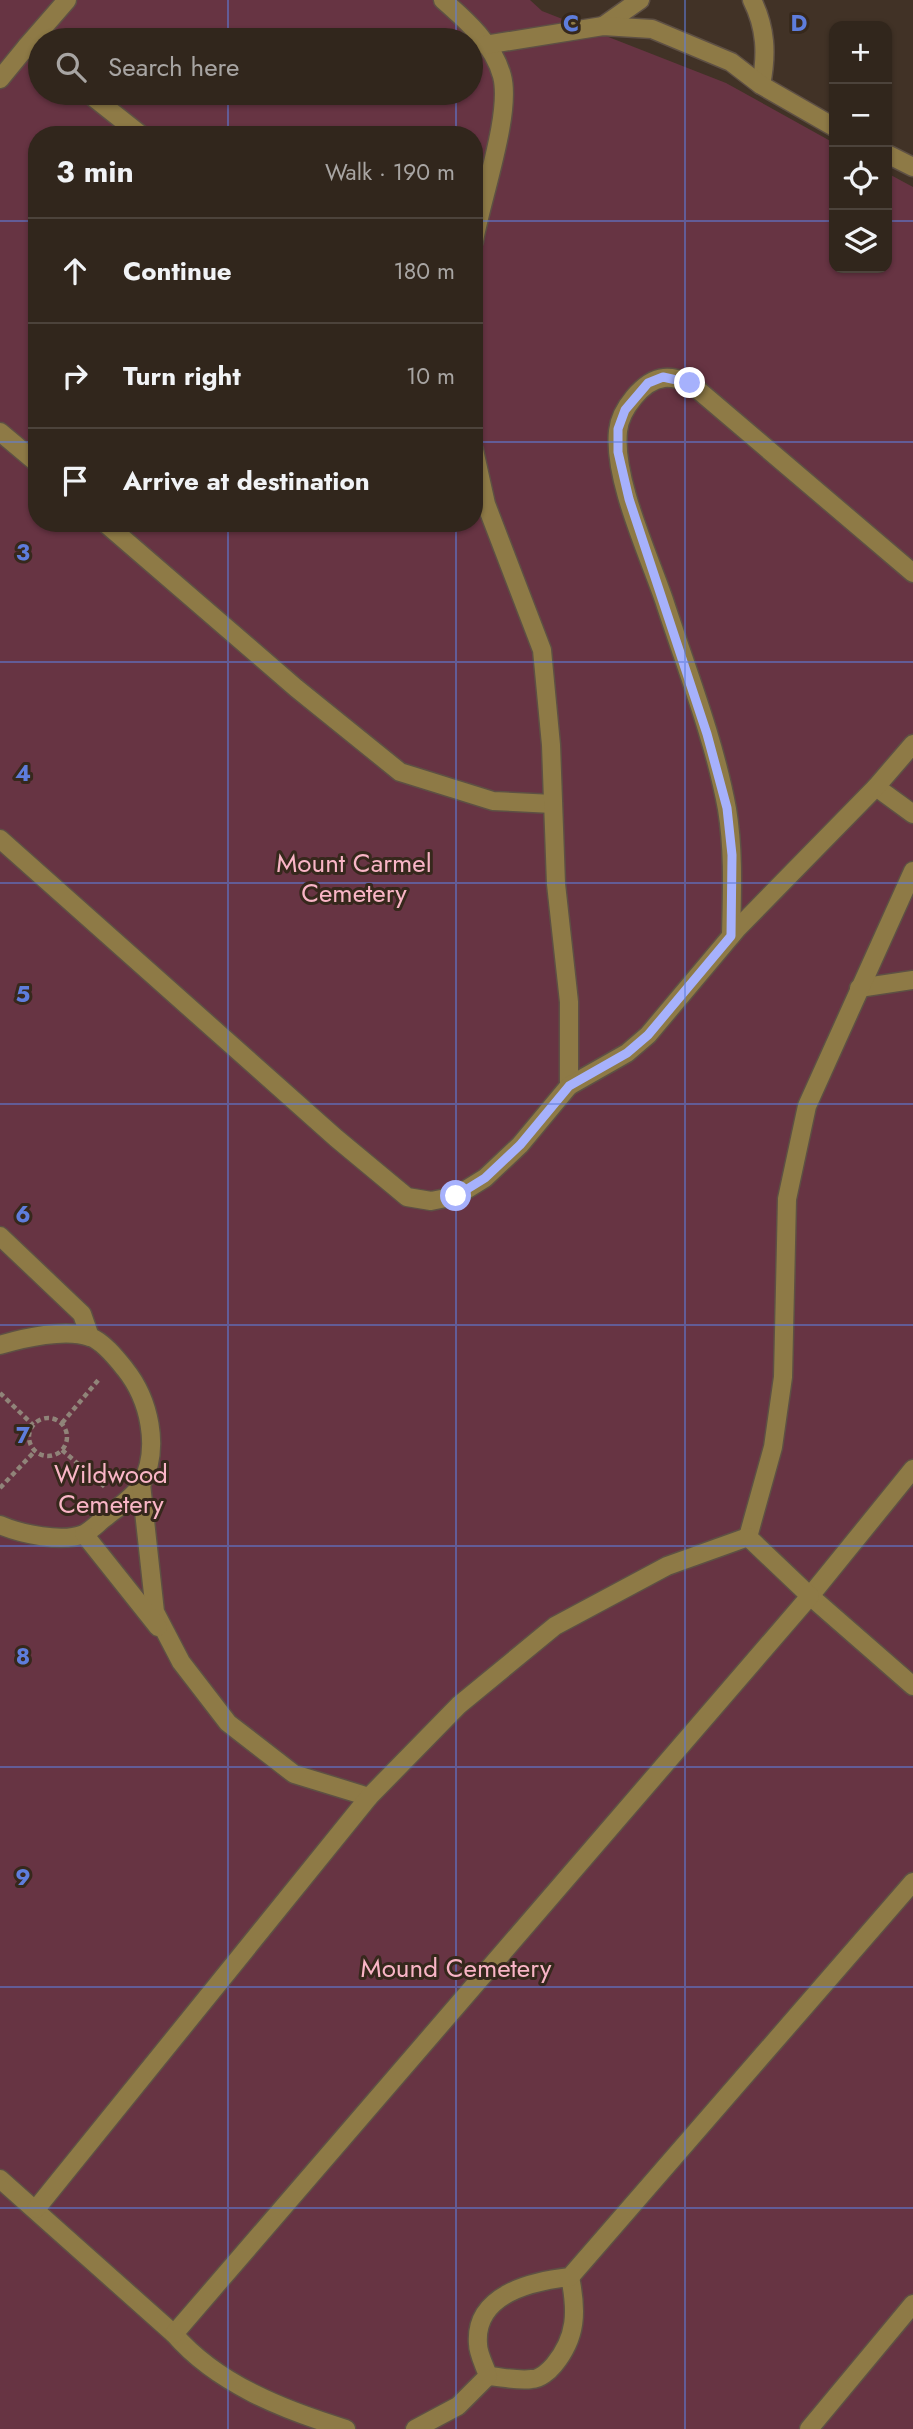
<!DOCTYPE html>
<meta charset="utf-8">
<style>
:root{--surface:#31261c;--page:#3d3229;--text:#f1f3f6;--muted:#a8a5a3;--line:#4c433b}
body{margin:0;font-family:Jost,sans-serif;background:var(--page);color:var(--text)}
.controls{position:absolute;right:21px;top:21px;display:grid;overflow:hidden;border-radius:14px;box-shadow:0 2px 5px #0004}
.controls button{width:63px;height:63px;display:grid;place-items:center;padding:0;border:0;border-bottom:2px solid var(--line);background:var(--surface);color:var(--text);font:35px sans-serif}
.stop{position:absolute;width:21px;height:21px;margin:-16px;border:5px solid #a6b1fc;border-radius:50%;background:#fff}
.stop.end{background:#a6b1fc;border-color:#fff;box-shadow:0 2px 7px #0008}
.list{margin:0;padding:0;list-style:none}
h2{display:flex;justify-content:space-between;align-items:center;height:91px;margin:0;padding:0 28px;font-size:30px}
h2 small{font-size:23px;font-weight:400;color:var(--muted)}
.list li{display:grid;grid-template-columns:46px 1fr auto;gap:21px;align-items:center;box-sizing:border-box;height:105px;padding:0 28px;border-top:2px solid var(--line)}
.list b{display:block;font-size:26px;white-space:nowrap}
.list em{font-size:23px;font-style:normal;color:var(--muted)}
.icon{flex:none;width:38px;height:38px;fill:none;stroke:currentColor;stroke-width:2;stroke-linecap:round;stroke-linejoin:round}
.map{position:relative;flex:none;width:913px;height:2429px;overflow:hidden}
.search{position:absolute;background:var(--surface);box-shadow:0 2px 5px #0004;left:28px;top:28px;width:455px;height:77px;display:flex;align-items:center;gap:18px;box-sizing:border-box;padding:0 24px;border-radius:38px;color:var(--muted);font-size:26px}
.panel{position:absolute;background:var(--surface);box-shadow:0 2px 5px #0004;left:28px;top:126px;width:455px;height:406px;border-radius:28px}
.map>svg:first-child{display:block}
</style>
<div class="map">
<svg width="913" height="2429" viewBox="0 0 913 2429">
<rect width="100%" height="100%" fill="#413226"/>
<!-- green -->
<path fill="#673443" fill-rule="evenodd" d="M0,0H530L542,11L726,83L834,143V268H887V173L913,187V2429H0ZM40,40H471V93H40ZM37,135H474V523H37Z"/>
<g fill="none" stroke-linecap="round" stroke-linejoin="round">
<!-- minor casing -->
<g stroke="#5e5044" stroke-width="21">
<g id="minor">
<path d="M443,0C466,20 494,45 502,76C512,113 481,200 474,241"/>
<path d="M752,0C766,28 767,54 761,85"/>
<polyline points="603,26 640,0"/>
<polyline points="485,45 603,26 652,29 731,62 761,85 834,127"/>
<polyline points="27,46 67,0"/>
<polyline points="0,79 27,46 40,56"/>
<polyline points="88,93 141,135"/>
<polyline points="887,154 913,167"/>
<polyline points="0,432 37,463"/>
<polyline points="105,523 296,688 400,772 493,801 553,804"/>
<polyline points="876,787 913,814"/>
<polyline points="0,839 336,1138 407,1197 431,1201 456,1196 485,1178 520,1145 569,1086 569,1002 556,884 551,745 542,650 486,504 474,450"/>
<path d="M731,936C732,894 734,851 727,809C714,738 686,668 664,600C648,553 613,479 618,431C620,410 643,380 664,378C673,377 682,380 690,383L913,573"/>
<polyline points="859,988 913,980"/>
<polyline points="569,1086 627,1053 648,1035 737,929 876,787 913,744"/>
<polyline points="0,1236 82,1314 90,1337"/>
<path d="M0,1345C23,1338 66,1328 90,1337C103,1341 117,1359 125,1369C149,1399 161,1448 141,1485C133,1498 117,1508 106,1517C99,1522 92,1530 84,1534C62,1543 21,1534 0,1525"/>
<polyline points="913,1469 810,1596 913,1686"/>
<polyline points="141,1484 155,1612 181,1662 228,1723 294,1774 369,1797"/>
<polyline points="84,1534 158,1627"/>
<polyline points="748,1537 773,1447 783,1377 787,1199 807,1106 913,871"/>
<path d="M0,2179L174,2334C217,2384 284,2410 346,2429"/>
<polyline points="36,2209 369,1797 459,1705 555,1626 667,1566 748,1537 810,1596 174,2334"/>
<path d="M488,2376C502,2377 517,2381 532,2379C540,2379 549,2371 554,2365C577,2337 577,2311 570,2277"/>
<path d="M415,2429L458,2406L488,2376C485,2366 478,2354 478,2344C474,2294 533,2281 570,2277L913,1882"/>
<polyline points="809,2429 913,2304"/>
</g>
</g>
<!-- path -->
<g stroke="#908479" stroke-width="4.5" stroke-dasharray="5 3.5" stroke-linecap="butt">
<polyline points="0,1393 33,1425"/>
<circle cx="48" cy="1437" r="19"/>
<polyline points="62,1423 100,1378"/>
<polyline points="62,1450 105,1487"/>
<polyline points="0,1488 35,1451"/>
</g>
<!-- minor -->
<use href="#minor" stroke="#8e7a46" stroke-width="18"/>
</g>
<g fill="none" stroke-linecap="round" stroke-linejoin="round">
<!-- route -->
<polyline stroke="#a6b1fc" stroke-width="9" points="456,1196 485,1178 520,1145 569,1086 627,1053 648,1035 731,936 732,855 727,808 707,734 629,499 618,452 618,429 625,410 648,383 663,377 690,383"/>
</g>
<!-- grid -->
<path fill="none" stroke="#5e7ddc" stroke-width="2" stroke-opacity="0.55" d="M228,0V40M456,0V40M685,0V2429M228,93V135M456,93V135M0,221H37M474,221H834M887,221H913M0,442H37M474,442H913M228,523V2429M456,523V2429M0,662H913M0,883H913M0,1104H913M0,1325H913M0,1546H913M0,1767H913M0,1987H913M0,2208H913"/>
<g text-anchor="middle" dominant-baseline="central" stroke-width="6" stroke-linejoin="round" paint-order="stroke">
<!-- park labels -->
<g font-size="26" fill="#f9b5c6" stroke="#36281c">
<text x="354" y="863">Mount Carmel<tspan x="354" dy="30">Cemetery</tspan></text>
<text x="111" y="1474">Wildwood<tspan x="111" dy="30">Cemetery</tspan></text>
<text x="456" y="1968">Mound Cemetery</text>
</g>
</g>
<g font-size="23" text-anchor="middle" font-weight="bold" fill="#5e7ddc" stroke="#36281c" stroke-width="6" stroke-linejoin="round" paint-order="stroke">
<text x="571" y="31">C</text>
<text x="799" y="31">D</text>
<text x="23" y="560">3</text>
<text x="23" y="781">4</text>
<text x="23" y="1002">5</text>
<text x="23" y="1222">6</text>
<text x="23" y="1443">7</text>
<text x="23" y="1664">8</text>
<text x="23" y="1885">9</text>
</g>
</svg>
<div class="controls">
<button>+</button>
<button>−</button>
<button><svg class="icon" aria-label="locate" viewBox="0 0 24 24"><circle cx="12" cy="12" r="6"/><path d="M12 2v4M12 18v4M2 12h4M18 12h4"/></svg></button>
<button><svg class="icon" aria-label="layers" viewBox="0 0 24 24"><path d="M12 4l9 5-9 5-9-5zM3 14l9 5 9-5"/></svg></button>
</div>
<div class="stop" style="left:456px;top:1196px"></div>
<div class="stop end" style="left:690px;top:383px"></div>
<div class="search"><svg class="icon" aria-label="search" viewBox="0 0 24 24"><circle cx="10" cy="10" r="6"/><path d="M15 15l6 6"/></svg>Search here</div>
<section class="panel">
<h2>3 min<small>Walk · 190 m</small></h2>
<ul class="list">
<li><svg class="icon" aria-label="ahead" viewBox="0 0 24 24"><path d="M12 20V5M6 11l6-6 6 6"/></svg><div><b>Continue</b></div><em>180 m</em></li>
<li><svg class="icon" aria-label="right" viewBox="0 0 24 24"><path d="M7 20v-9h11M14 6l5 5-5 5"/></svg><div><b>Turn right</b></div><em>10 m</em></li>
<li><svg class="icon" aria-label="arrive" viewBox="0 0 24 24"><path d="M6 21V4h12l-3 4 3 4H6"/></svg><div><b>Arrive at destination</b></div></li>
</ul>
</section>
</div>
